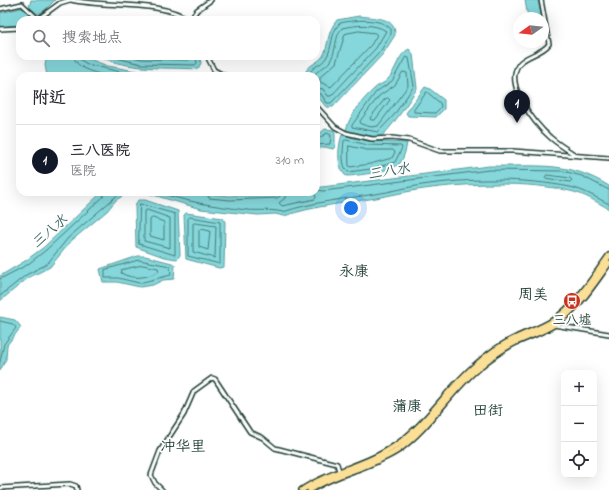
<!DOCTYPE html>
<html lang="zh">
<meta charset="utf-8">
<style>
:root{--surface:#fff;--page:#f7f7f7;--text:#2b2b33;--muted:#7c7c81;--line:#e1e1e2;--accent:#111827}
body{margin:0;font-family:"Indie Flower","LXGW WenKai TC",sans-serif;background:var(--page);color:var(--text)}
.controls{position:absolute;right:12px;bottom:12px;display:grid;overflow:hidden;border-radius:8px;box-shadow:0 4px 16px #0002}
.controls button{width:36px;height:36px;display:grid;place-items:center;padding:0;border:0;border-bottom:1px solid var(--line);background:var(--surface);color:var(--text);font:20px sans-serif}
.compass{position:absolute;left:513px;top:12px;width:36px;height:36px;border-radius:50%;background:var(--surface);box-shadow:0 4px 16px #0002;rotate:255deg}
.you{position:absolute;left:351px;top:208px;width:14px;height:14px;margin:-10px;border:3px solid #fff;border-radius:50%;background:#1a73e8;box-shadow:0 0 0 6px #1a73e833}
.badge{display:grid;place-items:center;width:26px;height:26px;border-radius:50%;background:var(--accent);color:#fff;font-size:13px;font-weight:700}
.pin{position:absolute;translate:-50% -33px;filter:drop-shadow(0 1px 2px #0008)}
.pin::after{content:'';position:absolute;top:21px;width:14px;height:12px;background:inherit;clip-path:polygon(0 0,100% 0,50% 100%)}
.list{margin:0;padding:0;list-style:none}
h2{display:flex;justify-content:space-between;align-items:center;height:52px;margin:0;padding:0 16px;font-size:17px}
h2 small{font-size:13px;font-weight:400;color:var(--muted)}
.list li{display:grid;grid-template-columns:26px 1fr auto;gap:12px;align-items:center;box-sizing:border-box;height:72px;padding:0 16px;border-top:1px solid var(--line)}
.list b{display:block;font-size:15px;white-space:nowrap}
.list p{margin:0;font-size:13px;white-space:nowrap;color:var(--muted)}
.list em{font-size:13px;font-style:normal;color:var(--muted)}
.icon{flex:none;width:22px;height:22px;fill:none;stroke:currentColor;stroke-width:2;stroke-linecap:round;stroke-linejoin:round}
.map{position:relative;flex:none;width:609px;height:490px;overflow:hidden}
.search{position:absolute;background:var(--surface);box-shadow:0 4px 16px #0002;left:16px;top:16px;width:304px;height:44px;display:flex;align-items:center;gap:10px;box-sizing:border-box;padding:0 14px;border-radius:12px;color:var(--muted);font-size:15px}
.panel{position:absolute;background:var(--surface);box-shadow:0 4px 16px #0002;left:16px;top:72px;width:304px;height:124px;border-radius:12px}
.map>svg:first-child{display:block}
</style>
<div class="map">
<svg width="609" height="490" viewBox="0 0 609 490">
<rect width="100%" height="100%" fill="#fff"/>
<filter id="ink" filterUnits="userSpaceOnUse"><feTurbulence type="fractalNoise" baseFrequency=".025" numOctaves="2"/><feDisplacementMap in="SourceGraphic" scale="8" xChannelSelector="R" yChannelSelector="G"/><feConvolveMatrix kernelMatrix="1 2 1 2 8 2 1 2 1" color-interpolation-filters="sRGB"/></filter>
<g filter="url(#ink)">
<!-- water -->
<g fill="#85d7db" stroke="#5c9998">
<polygon points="31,0 55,0 45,10 38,14 29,7"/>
<polygon points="525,0 538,0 542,18 528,18"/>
<path d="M21,8C26,8 32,14 31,20H20V25H18L0,27V13Z"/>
<path d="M359,16C372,18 396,16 395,35L383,54L333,107H326L316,94V76H305V73C309,64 318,63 323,56C329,46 326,33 337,20Z"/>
<path d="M409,49L413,54L417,88C413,96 388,133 381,136C374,138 354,133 346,131C348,117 363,99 373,90C377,85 384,84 388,79C396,71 398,54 409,49Z"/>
<polygon points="47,56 81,56 108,66 153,74 156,76 47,76 45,65"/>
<path d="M98,56H200L201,63L198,69C163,67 131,71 98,56Z"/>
<polygon points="425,87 430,89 444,100 444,109 436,117 408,116 406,113"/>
<polygon points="325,129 333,130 335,132 335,147 333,149 325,147 316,149 316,137"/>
<path d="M342,135L368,141L407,143C406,149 404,158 400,163C394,171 356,176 346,176C336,167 338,146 342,135Z"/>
<path d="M489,166C536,167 567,160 609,186V209C597,202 584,194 570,191C528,181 467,183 424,189C408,191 392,195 376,198C345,203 314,206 284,216L275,214L258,215L201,209L143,192H195L229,196L316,192V183L319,187H322Z"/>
<polygon points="102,192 129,192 116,200 107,211 71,241 50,267 28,278 0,301 0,276 25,261 44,247"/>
<polygon points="138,200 145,200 178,211 180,255 177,259 164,257 136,247 135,206"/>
<polygon points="186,213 223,218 225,222 224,267 219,268 186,259 184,215"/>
<polygon points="138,256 145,256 172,263 175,265 174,279 163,280 153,285 140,287 117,282 103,282 100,269"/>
<polygon points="0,317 15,320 21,327 7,345 6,359 0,371"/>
</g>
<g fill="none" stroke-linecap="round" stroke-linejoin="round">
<!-- shore -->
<g stroke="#487b77" stroke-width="1">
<polygon points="359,31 375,33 377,35 371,45 331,87 320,82 320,77 336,63 345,34"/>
<path d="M74,56C75,70 99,74 111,76"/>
<polyline points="79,56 81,60 87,64 137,76"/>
<polyline points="108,56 141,64 195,65 197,63 196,56"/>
<polyline points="127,56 142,59 189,60 191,56"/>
<polygon points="406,57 409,58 414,86 394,115 378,132 352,127 352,125 376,92 392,81"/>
<polygon points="403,72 407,73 408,86 378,126 371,127 361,124 360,121 379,96 395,85"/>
<path d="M308,76C311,66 321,66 326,58C333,48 330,33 340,23C354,20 380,17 391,29V34L380,52L331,103H327L321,94L316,93"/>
<path d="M314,76C317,69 326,68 330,61C337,51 334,37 342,28C355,25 375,23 386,31L376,48L331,96H328L323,89L316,88"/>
<polygon points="427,92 440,103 441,107 435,113 414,112 414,110"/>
<polygon points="388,98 390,100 375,120 371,120 370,118 384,100"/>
<polyline points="316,140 327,133 331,135 330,144 316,145"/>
<path d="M346,140L368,145L401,146L402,148L395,162L371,169L348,172C341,166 343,150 344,141Z"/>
<polygon points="349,146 367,150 393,150 395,152 392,158 370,164 350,167 349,165"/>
<polygon points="547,175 570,178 572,180 570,182 545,178"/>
<polyline points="316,190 323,191 489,170 563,171 582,176 609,190"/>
<path d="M156,192C188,202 213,206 247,210C259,211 271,209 283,212C313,202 344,199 375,194C391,192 407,187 422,185C468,178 525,178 570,187C584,190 597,198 609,204"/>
<polyline points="206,192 209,198 230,200 277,198 280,196 281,192"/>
<polyline points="286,192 285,198 279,203 282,206 315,199 316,196 312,192"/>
<polygon points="140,204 175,214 175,255 139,244"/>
<polygon points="147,210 170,218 170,248 144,241 144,212"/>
<polygon points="190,217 220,222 220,264 188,256 188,219"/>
<polygon points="153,218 164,222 164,240 150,236 150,220"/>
<polygon points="195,223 216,226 215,258 193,252 193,224"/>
<polygon points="201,229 210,231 208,250 199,247 199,231"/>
<polygon points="139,260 170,266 171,275 139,283 118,278 105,278 105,270"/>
<path d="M143,265L158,268L159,271C148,278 133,280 121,273L122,270Z"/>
<polyline points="0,279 27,265 46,250 103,197 105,192"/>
<polyline points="0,296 26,275 47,264 68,238 121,192"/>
<polyline points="0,321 13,324 16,328 4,344 0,362"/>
</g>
<!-- minor casing -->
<g stroke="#1f3d34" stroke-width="6">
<g id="minor">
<path d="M71,0C106,8 160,0 190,20"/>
<path d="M541,0L549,44C542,54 526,55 519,64C503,85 536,125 551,138C558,144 566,149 574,154"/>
<polyline points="0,9 22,4 38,19"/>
<polyline points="38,19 60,3 70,0"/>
<polyline points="190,20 197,10 211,0"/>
<polyline points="0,29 20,28"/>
<polyline points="207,56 214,70 225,76"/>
<polyline points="316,106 335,127 346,133 372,139 392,138 409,140 440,151 513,151 609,158"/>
<polyline points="554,325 609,334"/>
<polyline points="0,488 70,484 76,486 77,490"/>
<polyline points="162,490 155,483 151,475 160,451 184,414 194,391 212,378 215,379 250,432 263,438 275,448 337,464 339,471"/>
</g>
</g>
<!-- primary casing -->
<g stroke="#1f3d34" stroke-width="8">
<g id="primary">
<path d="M302,490C331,471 366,466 395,446C427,425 446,390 476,365C488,354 501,345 516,338C529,332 542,328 554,320C577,304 593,278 609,256"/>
<path d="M310,490C337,472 371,468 398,450C430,427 449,392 479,367C490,358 502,349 516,342C529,336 543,332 555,324C578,309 593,285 609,263"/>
</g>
</g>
<!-- minor -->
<use href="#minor" stroke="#fff" stroke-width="3"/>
<!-- primary -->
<use href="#primary" stroke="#fbdf96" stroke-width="5"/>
</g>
</g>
<!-- icons -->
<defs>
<g id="bus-disc" transform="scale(0.9)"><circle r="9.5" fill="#c8321e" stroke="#fff"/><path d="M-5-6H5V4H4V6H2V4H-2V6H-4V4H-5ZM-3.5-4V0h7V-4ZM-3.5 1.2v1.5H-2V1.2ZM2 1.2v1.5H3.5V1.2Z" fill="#fff"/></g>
</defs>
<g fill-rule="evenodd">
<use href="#bus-disc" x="572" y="301"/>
</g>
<g text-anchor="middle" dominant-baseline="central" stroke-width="3.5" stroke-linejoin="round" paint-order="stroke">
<!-- poi labels -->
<g font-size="13" fill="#1f3d34" stroke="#fff">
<text x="572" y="320">三八墟</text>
</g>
<!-- water labels -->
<g font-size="14" font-style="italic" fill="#38645e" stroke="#fff">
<text transform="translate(389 172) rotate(-9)">三八水</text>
<text transform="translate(50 232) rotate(-41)">三八水</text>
</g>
<!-- quarter labels -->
<g font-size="15" fill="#1f3d34" stroke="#fff">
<text x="354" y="272">永康</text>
<text x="533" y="295">周美</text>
<text x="407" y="407">蒲康</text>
<text x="488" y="411">田街</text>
<text x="183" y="447">冲华里</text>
</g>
</g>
</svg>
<div class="controls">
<button>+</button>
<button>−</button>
<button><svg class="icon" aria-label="locate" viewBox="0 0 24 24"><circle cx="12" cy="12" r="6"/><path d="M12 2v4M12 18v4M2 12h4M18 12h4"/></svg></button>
</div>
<svg class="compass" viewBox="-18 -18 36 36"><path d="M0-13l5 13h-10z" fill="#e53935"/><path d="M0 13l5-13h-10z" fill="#7c7c81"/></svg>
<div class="you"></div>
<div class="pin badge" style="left:517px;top:123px">1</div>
<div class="search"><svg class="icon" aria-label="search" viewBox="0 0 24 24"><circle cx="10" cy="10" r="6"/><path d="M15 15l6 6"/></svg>搜索地点</div>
<section class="panel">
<h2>附近<small></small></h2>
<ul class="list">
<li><span class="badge">1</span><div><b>三八医院</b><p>医院</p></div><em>310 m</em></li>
</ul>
</section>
</div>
